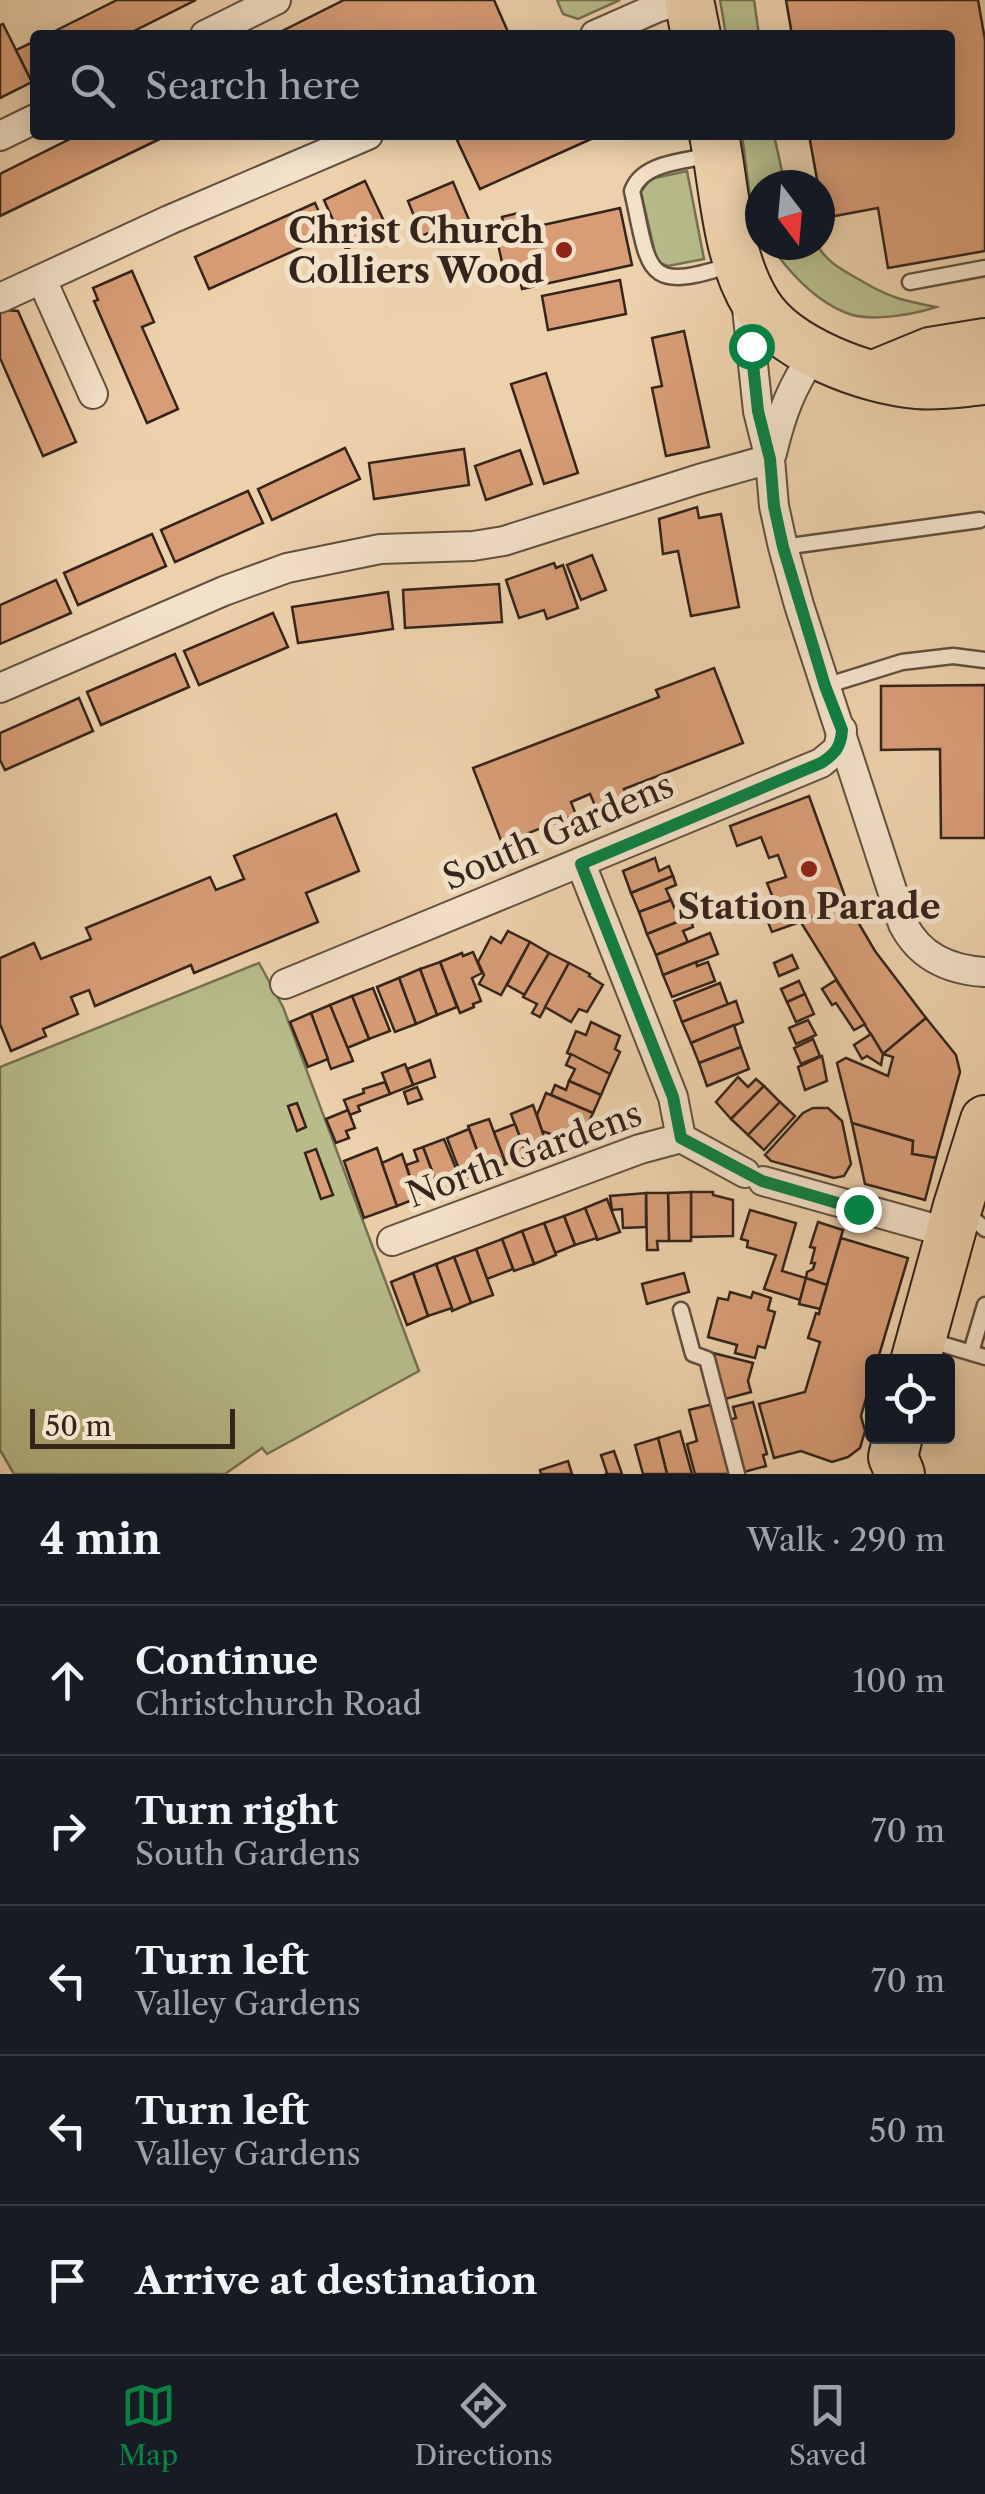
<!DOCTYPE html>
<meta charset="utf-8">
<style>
:root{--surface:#171b24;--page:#20242c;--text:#f1f3f6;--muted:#9ea1a6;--line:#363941;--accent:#0b8043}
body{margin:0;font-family:"Libre Caslon Text",serif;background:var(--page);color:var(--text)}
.controls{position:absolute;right:30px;bottom:30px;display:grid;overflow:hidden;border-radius:10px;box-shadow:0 5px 25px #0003}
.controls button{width:90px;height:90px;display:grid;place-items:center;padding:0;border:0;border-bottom:2px solid var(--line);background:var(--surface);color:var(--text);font:50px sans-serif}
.compass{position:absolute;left:745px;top:170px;width:90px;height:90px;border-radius:50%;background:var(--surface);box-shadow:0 5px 25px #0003;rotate:164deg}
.scale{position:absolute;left:30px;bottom:25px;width:205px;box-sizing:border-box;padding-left:10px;border:5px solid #34241b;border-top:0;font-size:28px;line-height:35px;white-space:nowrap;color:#34241b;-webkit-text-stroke:8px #f3e1c9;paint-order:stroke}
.stop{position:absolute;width:30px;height:30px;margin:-22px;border:8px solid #0b8043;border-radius:50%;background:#fff}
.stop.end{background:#0b8043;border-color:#fff;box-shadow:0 2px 10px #0008}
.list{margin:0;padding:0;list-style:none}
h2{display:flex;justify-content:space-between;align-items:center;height:130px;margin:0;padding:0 40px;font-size:42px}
h2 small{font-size:32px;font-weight:400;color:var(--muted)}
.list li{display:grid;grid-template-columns:65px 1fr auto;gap:30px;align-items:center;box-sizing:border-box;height:150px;padding:0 40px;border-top:2px solid var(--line)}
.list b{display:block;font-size:38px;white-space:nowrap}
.list p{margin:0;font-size:32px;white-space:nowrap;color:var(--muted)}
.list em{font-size:32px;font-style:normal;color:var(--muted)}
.icon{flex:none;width:55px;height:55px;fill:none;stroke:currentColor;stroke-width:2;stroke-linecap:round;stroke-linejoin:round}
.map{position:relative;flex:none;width:985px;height:1474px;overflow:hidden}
.search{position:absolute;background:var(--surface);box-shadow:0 5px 25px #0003;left:30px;right:30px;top:30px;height:110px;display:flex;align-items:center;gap:25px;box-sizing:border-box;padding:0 35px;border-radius:10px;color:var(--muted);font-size:38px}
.sheet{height:880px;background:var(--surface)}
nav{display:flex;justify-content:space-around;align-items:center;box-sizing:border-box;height:140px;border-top:2px solid var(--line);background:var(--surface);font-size:28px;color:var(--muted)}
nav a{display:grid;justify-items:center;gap:5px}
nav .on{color:var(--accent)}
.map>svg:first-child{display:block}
</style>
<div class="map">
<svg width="985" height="1474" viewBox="0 0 985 1474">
<rect width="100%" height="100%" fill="#edd1ac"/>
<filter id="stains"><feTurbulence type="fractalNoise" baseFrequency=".002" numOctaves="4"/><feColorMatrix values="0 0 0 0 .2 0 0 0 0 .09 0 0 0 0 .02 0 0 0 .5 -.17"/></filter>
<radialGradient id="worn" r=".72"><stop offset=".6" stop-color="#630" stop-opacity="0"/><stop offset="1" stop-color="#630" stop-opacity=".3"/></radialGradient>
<!-- green -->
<g fill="#b7bc8a" stroke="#767052" stroke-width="2.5">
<polygon points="557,0 620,0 578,19 563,14"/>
<polygon points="720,0 754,0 759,35 726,35"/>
<polygon points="742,135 774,135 785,185 760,185 760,227 752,213"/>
<polygon points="687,171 704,259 668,266 657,262 641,192 650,179"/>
<path d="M770,245H817C828,263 842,270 860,280C890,298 902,300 936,307C912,315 868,323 844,312C813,299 789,272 770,245Z"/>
<polygon points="259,963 283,1007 419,1371 267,1454 262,1448 225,1474 14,1474 0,1450 0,1067"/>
</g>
<!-- building -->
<g fill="#d89d77" stroke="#34241b" stroke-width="2.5">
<polygon points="117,0 196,0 126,35 47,35"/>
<polygon points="344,0 494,0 508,32 502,35 274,35"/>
<polygon points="786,0 978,0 985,40 985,251 888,268 878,208 824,218 820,185 818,185 809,135 950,135 950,35 792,35"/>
<polygon points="3,24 32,82 0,98 0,25"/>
<polygon points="35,41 35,80 32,82 16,50"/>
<polygon points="78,135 168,135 0,216 0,174"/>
<polygon points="468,135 600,135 480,189 457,140"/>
<polygon points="365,181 388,230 346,249 324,200"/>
<polygon points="453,182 472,227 447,238 442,227 422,236 408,201"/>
<polygon points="315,203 329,235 209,289 195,257"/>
<polygon points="620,208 632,265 522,289 519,273 505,276 496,235 505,233 502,217 522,212 525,229"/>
<polygon points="132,271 154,322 142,327 178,409 147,423 94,301 98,300 93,288"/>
<polygon points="620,280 626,314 548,330 542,296"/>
<polygon points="6,310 18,311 76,442 43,456 0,358 0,313"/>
<polygon points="684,331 709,447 666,456 652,388 662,386 652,338"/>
<polygon points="546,373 578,473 544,484 511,384"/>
<polygon points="345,448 360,479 272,520 258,489"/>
<polygon points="464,449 469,485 374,499 369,463"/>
<polygon points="520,450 532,484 486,500 475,466"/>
<polygon points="248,491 263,523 175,562 161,530"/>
<polygon points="697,507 699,518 721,514 739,607 691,616 678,551 663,554 659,519"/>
<polygon points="152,534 166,566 78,605 64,573"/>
<polygon points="592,555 606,590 581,600 567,565"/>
<polygon points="554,563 556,568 563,565 578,608 547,619 544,610 519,618 506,580"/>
<polygon points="56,580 71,613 0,644 0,605"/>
<polygon points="499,584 502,622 405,628 403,590"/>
<polygon points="388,592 393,629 298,643 292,607"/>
<polygon points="273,613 288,647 199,685 184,651"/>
<polygon points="175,654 189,687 101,725 87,692"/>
<polygon points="714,668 743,743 624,789 627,796 596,808 590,794 571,802 576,815 502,843 473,768 659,697 656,690"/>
<polygon points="985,685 985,838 941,838 940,749 881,750 881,686"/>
<polygon points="79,698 93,731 5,770 0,760 0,733"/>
<polygon points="809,796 848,905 772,932 767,920 780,915 767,883 786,877 778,855 769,858 761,837 737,846 730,826"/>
<polygon points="336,814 359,871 306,893 318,922 194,973 191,965 95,1006 89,990 71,997 78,1014 43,1029 46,1036 11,1051 0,1024 0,958 34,943 41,959 91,939 86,928 210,877 216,890 244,879 234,856"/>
<polygon points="655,858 659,871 669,866 673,876 631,893 623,871"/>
<polygon points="673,876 676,885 666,889 671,900 639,912 631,893"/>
<polygon points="671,900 676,912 686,908 690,917 647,934 639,912"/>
<polygon points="848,905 875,951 926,1018 883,1054 800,921"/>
<polygon points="690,917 693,927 683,931 688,942 656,955 647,934"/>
<polygon points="508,931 530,942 501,995 479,984 484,975 478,962 491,937 501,943"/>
<polygon points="710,933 718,954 663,975 656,955"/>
<polygon points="530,942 549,953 525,995 507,985"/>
<polygon points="473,952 482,973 472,978 481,1001 473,1004 474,1007 460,1013 440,962 462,953 463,956"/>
<polygon points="549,953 569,963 540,1017 532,1013 537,1004 523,997"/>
<polygon points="792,955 798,968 779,976 774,963"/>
<polygon points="440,962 457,1007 437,1015 420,969"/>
<polygon points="696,962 697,966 708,962 715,981 672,997 663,975"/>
<polygon points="569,963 590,974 589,976 603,985 587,1012 579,1009 571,1022 545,1007"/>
<polygon points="420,969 437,1015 416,1024 399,978"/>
<polygon points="399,978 416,1024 395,1032 377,987"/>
<polygon points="836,980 865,1024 854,1030 836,1003 832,1005 822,989"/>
<polygon points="799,981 805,994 787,1002 781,989"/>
<polygon points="720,983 728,1005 682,1022 674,1001"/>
<polygon points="373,988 390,1031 369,1039 352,996"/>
<polygon points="805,994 814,1014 796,1022 787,1002"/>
<polygon points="352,996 369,1039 347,1048 330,1005"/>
<polygon points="736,1001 743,1022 691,1043 682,1022"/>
<polygon points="330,1005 353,1061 331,1069 311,1013"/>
<polygon points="311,1013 328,1059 308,1067 290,1022"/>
<polygon points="926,1018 956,1055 960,1072 936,1158 912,1154 913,1141 852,1123 837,1063 846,1058 888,1076 893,1057 883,1054"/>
<polygon points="808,1020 816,1035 796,1044 789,1028"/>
<polygon points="591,1022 620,1036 615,1049 620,1052 610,1074 567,1053 576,1031 586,1035"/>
<polygon points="734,1025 741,1047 699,1063 691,1043"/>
<polygon points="871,1034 883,1054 881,1065 867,1056 862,1059 854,1045"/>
<polygon points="813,1039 820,1056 801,1064 794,1048"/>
<polygon points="741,1047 749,1069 707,1086 699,1063"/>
<polygon points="571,1054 610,1074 601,1095 569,1081 575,1069 566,1065"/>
<polygon points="822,1056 827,1081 805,1090 798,1067"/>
<polygon points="430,1060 435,1077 413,1085 407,1069"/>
<polygon points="405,1064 413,1085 390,1094 382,1073"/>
<polygon points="738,1077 748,1087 756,1079 764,1086 731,1119 716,1102"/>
<polygon points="569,1081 601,1095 593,1113 551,1095 555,1085 566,1090"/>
<polygon points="385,1082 390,1094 358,1106 360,1111 350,1115 344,1100 364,1093 363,1089"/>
<polygon points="764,1086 780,1102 748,1135 731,1119"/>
<polygon points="417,1087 422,1099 408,1104 404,1092"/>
<polygon points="546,1093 593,1113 582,1136 569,1130 564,1139 542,1131 537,1115"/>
<polygon points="780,1102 795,1116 764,1150 748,1135"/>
<polygon points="297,1103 306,1127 297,1131 288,1106"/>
<polygon points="533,1105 548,1148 527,1156 511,1114"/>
<polygon points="813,1108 828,1108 842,1121 851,1164 844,1176 834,1178 771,1161 765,1155 803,1113"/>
<polygon points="348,1110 355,1128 346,1131 349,1138 336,1143 326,1119"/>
<polygon points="489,1119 506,1164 485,1172 468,1126"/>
<polygon points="852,1123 913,1141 912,1154 936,1158 925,1200 865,1184"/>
<polygon points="515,1124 527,1156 506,1164 494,1132"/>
<polygon points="469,1129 485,1172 463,1180 447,1138"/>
<polygon points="444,1139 461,1181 439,1190 423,1147"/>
<polygon points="423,1147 439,1190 417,1198 406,1165 418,1161 414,1150"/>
<polygon points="377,1148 397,1206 364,1218 344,1161"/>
<polygon points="316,1149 333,1195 321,1199 305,1153"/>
<polygon points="402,1154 417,1198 397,1206 382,1163"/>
<polygon points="691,1192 713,1192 713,1195 733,1200 733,1236 691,1237"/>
<polygon points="691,1192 691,1241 669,1241 668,1193"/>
<polygon points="646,1193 668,1193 669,1241 657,1241 658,1250 647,1250"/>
<polygon points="646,1193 646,1227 623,1228 622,1209 612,1210 610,1196"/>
<polygon points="607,1199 620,1232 597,1240 585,1208"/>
<polygon points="585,1208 597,1238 575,1245 564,1216"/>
<polygon points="750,1210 796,1223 782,1271 806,1278 800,1300 764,1289 776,1255 747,1247 748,1241 741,1239"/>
<polygon points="564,1216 575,1245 555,1253 544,1223"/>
<polygon points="818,1222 843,1230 827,1285 806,1278 807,1272 813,1269 815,1263 811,1263 815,1248 810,1247"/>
<polygon points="544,1223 556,1255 534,1264 522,1231"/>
<polygon points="522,1231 534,1264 514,1271 502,1239"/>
<polygon points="841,1238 908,1258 877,1362 872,1362 872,1377 861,1416 865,1431 860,1448 848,1457 832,1462 801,1451 774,1458 759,1404 805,1392 820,1342 808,1338 816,1313 819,1314 820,1309"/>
<polygon points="502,1239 513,1269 487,1279 476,1249"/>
<polygon points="476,1249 493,1295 471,1303 454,1257"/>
<polygon points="454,1257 471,1303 452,1311 436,1264"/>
<polygon points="436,1264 452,1308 428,1316 413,1273"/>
<polygon points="413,1273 428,1316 407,1325 391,1282"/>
<polygon points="684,1273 689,1292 647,1304 642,1284"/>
<polygon points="806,1278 827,1285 820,1309 799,1304"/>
<polygon points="730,1292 751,1298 753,1292 771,1298 768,1310 775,1312 765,1348 758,1346 755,1358 735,1353 737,1345 708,1337 718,1298 728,1300"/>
<polygon points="713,1353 753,1363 748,1381 751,1392 725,1399"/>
<polygon points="753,1402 767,1454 763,1455 766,1466 744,1472 729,1420 736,1418 733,1407"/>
<polygon points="713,1404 732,1474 695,1474 687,1444 697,1441 689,1410"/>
<polygon points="680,1431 692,1474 667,1474 658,1438"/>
<polygon points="658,1438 667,1474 643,1474 635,1445"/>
<polygon points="614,1451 622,1474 605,1474 607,1473 601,1455"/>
<polygon points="568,1461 572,1474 541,1474 540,1470"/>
</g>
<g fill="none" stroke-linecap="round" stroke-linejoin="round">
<!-- service casing -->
<g stroke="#624f3f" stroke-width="19">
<g id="service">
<path d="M711,155C684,162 642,162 632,191C650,270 642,295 733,264"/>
<polyline points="910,282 985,268"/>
<polyline points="783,547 980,520"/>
<polyline points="825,686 902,662 953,656 985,660"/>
<polyline points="966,1213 985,1229"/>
<polyline points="681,1310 693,1354 707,1359 737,1474"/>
<polyline points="928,1340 985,1357"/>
<polyline points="971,1352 985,1305"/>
</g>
</g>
<!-- minor casing -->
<g stroke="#624f3f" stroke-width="32">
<g id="minor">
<polyline points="205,35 276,0"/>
<polyline points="595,35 656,8 681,0"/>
<polyline points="0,136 35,119"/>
<polyline points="42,280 93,394"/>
<polyline points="0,298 169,220 368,135"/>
<path d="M746,299L758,411L770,459L774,506L783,547L799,605L903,924C920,957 949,970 985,972"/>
<path d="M772,453C782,411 791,389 814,353"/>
<polyline points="0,688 224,591 287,568 380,549 473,546 504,541 699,479 770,459"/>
<polyline points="581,864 673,1097 681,1138 745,1173"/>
<polyline points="285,984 821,763 838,749 842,730"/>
<polyline points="763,1181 950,1233"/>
<polyline points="392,1241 640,1149 681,1138"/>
</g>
</g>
<!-- trunk casing -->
<g stroke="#34241b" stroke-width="52">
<g id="trunk">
<polyline points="689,0 696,35"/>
<path d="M714,135C725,190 726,256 757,305C784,349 866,380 917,384C940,386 962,382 985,380"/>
<polyline points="874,375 930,352 985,343"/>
<polyline points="915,1362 958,1206 985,1120"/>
<polyline points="898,1436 893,1457 900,1474"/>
</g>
</g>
<!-- service -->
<use href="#service" stroke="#f3e1c9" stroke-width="14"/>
<!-- minor -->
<use href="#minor" stroke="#f3e1c9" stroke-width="28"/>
<!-- trunk -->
<use href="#trunk" stroke="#edd1ac" stroke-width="48"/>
</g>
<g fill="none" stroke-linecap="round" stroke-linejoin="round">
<!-- route -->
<path stroke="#0b8043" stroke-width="12" d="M751,346L758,411L770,459L774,506L783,547L825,686L842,730C841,747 835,754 821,763L581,864L673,1097L681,1138L762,1181L858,1209"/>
</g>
<!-- markers -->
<g fill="#8f2418" stroke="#f3e1c9" stroke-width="4">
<circle cx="564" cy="250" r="10"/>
<circle cx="809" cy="869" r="10"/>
</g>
<g text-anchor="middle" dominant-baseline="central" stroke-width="10" stroke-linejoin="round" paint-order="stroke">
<!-- poi labels -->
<g font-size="35" font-weight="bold" fill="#34241b" stroke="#f3e1c9" text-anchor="end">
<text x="544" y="230">Christ Church<tspan x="544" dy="40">Colliers Wood</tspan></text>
<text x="809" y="906" text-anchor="middle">Station Parade</text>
</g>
<!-- street labels -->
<g font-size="35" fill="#34241b" stroke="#f3e1c9">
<text transform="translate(558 831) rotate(-23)">South Gardens</text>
<text transform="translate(524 1154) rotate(-20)">North Gardens</text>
</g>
</g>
<rect width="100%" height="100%" filter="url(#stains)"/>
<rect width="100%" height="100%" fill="url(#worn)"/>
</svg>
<div class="controls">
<button><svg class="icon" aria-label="locate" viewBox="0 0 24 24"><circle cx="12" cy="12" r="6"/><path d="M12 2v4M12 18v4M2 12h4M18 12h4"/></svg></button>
</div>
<svg class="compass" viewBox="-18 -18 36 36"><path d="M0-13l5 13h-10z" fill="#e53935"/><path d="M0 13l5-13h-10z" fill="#9ea1a6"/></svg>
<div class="scale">50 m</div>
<div class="stop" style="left:751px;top:346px"></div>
<div class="stop end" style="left:858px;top:1209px"></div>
<div class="search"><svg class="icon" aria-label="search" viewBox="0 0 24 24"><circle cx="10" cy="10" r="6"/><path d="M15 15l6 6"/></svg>Search here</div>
</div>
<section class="sheet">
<h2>4 min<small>Walk · 290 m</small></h2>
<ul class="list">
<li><svg class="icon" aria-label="ahead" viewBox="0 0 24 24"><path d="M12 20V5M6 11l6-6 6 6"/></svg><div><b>Continue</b><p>Christchurch Road</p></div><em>100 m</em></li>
<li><svg class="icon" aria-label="right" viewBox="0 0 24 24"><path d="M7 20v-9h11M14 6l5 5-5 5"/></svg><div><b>Turn right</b><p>South Gardens</p></div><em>70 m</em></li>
<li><svg class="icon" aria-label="left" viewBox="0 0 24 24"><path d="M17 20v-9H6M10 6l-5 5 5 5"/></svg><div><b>Turn left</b><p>Valley Gardens</p></div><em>70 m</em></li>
<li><svg class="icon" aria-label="left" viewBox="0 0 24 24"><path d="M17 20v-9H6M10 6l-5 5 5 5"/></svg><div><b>Turn left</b><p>Valley Gardens</p></div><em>50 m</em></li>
<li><svg class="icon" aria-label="arrive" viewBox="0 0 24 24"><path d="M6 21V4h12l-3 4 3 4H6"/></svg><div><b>Arrive at destination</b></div></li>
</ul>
</section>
<nav>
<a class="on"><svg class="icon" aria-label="map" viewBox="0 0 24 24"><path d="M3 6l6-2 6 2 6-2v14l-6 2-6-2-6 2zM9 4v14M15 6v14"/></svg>Map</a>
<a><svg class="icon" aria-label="directions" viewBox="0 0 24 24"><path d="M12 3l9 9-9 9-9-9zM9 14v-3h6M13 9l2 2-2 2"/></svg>Directions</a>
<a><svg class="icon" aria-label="saved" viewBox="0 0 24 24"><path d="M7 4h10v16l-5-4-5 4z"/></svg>Saved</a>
</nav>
